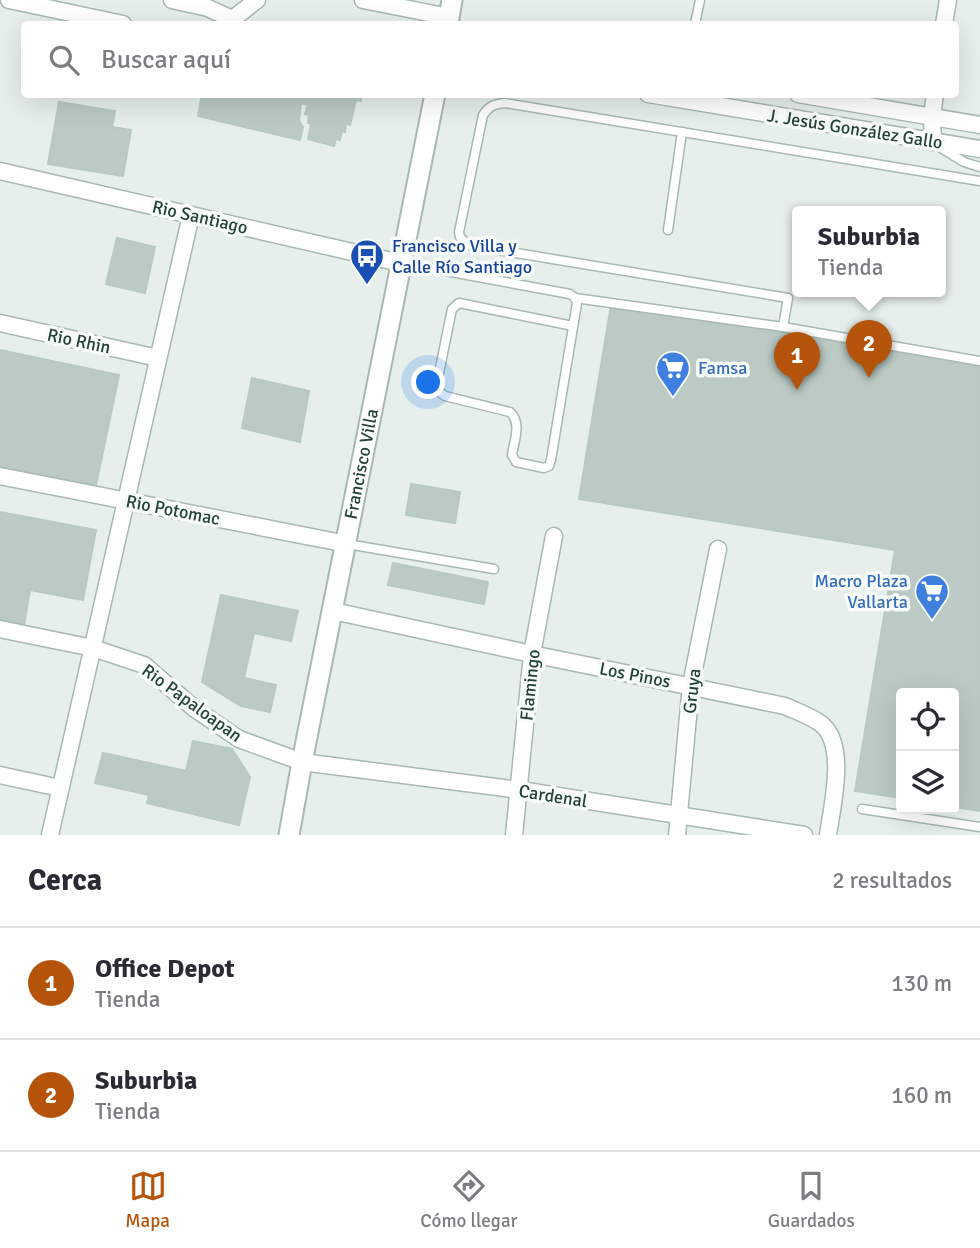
<!DOCTYPE html>
<html lang="es">
<meta charset="utf-8">
<style>
:root{--surface:#fff;--page:#f7f7f7;--text:#2b2b33;--muted:#7c7c81;--line:#e1e1e2;--accent:#b45309}
body{margin:0;font-family:Signika,sans-serif;background:var(--page);color:var(--text)}
.controls{position:absolute;right:21px;bottom:21px;display:grid;overflow:hidden;border-radius:7px;box-shadow:0 7px 28px #0002}
.controls button{width:63px;height:63px;display:grid;place-items:center;padding:0;border:0;border-bottom:2px solid var(--line);background:var(--surface);color:var(--text);font:35px sans-serif}
.you{position:absolute;left:429px;top:383px;width:24px;height:24px;margin:-18px;border:5px solid #fff;border-radius:50%;background:#1a73e8;box-shadow:0 0 0 10px #1a73e833}
.badge{display:grid;place-items:center;width:46px;height:46px;border-radius:50%;background:var(--accent);color:#fff;font-size:23px;font-weight:700}
.pin{position:absolute;translate:-50% -58px;filter:drop-shadow(0 2px 4px #0008)}
.pin::after{content:'';position:absolute;top:37px;width:24px;height:21px;background:inherit;clip-path:polygon(0 0,100% 0,50% 100%)}
.popup{position:absolute;left:792px;top:206px;width:154px;height:91px;box-sizing:border-box;display:grid;place-content:center;border-radius:7px;background:var(--surface);filter:drop-shadow(0 2px 5px #0005);font-size:23px;white-space:nowrap;color:var(--muted)}
.popup b{font-size:26px;color:var(--text)}
.popup::after{content:'';position:absolute;left:50%;top:100%;margin-left:-14px;border:14px solid transparent;border-top-color:var(--surface)}
.list{margin:0;padding:0;list-style:none}
h2{display:flex;justify-content:space-between;align-items:center;height:91px;margin:0;padding:0 28px;font-size:30px}
h2 small{font-size:23px;font-weight:400;color:var(--muted)}
.list li{display:grid;grid-template-columns:46px 1fr auto;gap:21px;align-items:center;box-sizing:border-box;height:112px;padding:0 28px;border-top:2px solid var(--line)}
.list b{display:block;font-size:26px;white-space:nowrap}
.list p{margin:0;font-size:23px;white-space:nowrap;color:var(--muted)}
.list em{font-size:23px;font-style:normal;color:var(--muted)}
.icon{flex:none;width:38px;height:38px;fill:none;stroke:currentColor;stroke-width:2;stroke-linecap:round;stroke-linejoin:round}
.map{position:relative;flex:none;width:980px;height:835px;overflow:hidden}
.search{position:absolute;background:var(--surface);box-shadow:0 7px 28px #0002;left:21px;right:21px;top:21px;height:77px;display:flex;align-items:center;gap:18px;box-sizing:border-box;padding:0 24px;border-radius:7px;color:var(--muted);font-size:26px}
.sheet{height:315px;background:var(--surface)}
nav{display:flex;justify-content:space-around;align-items:center;box-sizing:border-box;height:98px;border-top:2px solid var(--line);background:var(--surface);font-size:19px;color:var(--muted)}
nav a{display:grid;justify-items:center;gap:4px}
nav .on{color:var(--accent)}
.map>svg:first-child{display:block}
</style>
<div class="map">
<svg width="980" height="835" viewBox="0 0 980 835">
<rect width="100%" height="100%" fill="#e6efeb"/>
<!-- building -->
<g fill="#bbcac4" stroke="#b8c9c2" stroke-width="2">
<polygon points="202,94 361,94 361,101 356,100 350,125 346,123 345,132 342,131 340,140 336,139 334,146 308,139 311,124 308,123 309,115 305,114 308,105 301,103 299,121 303,127 300,140 198,116"/>
<polygon points="59,102 115,111 112,127 131,130 123,176 48,164"/>
<polygon points="117,238 155,247 145,293 106,284"/>
<polygon points="611,305 980,365 980,811 954,807 954,693 901,693 901,798 855,791 895,550 579,499"/>
<polygon points="0,350 119,375 95,490 0,470"/>
<polygon points="252,378 309,391 300,442 242,428"/>
<polygon points="411,484 460,492 455,523 406,515"/>
<polygon points="0,512 96,530 83,600 30,590 24,625 0,621"/>
<polygon points="393,563 488,582 484,604 388,585"/>
<polygon points="221,595 298,611 291,641 254,633 244,678 276,685 270,712 241,706 202,682"/>
<polygon points="193,741 232,749 250,777 239,825 147,803 149,795 95,783 103,753 186,771"/>
</g>
<g fill="none" stroke-linecap="round" stroke-linejoin="round">
<!-- service casing -->
<g stroke="#a8b8b2" stroke-width="11">
<g id="service">
<polyline points="695,24 700,0"/>
<polyline points="938,146 964,162 980,167"/>
<path d="M980,181L505,103C494,104 489,106 483,115L459,232L460,237L468,245L788,298L783,327L980,361"/>
<polyline points="668,230 682,132"/>
<path d="M402,263L570,294L575,298L577,303L551,460L549,466L544,468L516,462L512,455C514,441 522,423 510,412L445,396L438,391L437,383L452,309L459,303L573,326"/>
<polyline points="575,298 783,327"/>
<polyline points="347,544 494,569"/>
<polyline points="862,809 980,827"/>
</g>
</g>
<!-- minor casing -->
<g stroke="#a8b8b2" stroke-width="19">
<g id="minor">
<polyline points="9,0 123,24"/>
<polyline points="172,0 208,8 232,19"/>
<polyline points="363,0 449,17"/>
<polyline points="226,24 257,0"/>
<polyline points="944,24 948,0"/>
<polyline points="648,94 980,149"/>
<polyline points="798,94 980,125"/>
<polyline points="933,142 932,116 935,94"/>
<polyline points="0,171 400,263"/>
<polyline points="0,323 158,358"/>
<polyline points="0,476 347,544"/>
<path d="M333,611L532,654L785,706C796,711 810,716 820,723C848,743 832,806 828,835"/>
<polyline points="0,629 93,648 144,665 195,709 239,739 302,762 520,790 804,835"/>
<polyline points="0,775 60,788"/>
<polyline points="50,835 191,215"/>
<polyline points="514,835 532,654 554,536"/>
<polyline points="677,835 691,685 718,549"/>
</g>
</g>
<!-- tertiary casing -->
<g stroke="#a8b8b2" stroke-width="23">
<g id="tertiary">
<polyline points="448,24 452,0"/>
<path id="s1" d="M289,835L302,762L435,94"/>
</g>
</g>
<!-- service -->
<use href="#service" stroke="#fff" stroke-width="8"/>
<!-- minor -->
<use href="#minor" stroke="#fff" stroke-width="16"/>
<!-- tertiary -->
<use href="#tertiary" stroke="#fff" stroke-width="19"/>
</g>
<!-- icons -->
<defs>
<g id="bus-pin" transform="scale(1.75)"><path d="M0 17L-7.5 6A9.5 9.5 0 1 1 7.5 6Z" fill="#1a4fb4" stroke="#f7fbf9"/><path d="M-5-6H5V4H4V6H2V4H-2V6H-4V4H-5ZM-3.5-4V0h7V-4ZM-3.5 1.2v1.5H-2V1.2ZM2 1.2v1.5H3.5V1.2Z" fill="#fff"/></g>
<g id="supermarket-pin" transform="scale(1.75)"><path d="M0 17L-7.5 6A9.5 9.5 0 1 1 7.5 6Z" fill="#3f7fe0" stroke="#f7fbf9"/><path d="M-6-5.5h2.5l.6 2H6L4.5 2H-2.5L-4.4-4H-6ZM-1.5 3.2a1.3 1.3 0 1 0 .1 0ZM3 3.2a1.3 1.3 0 1 0 .1 0Z" fill="#fff"/></g>
</defs>
<g fill-rule="evenodd">
<use href="#bus-pin" x="367" y="256"/>
<use href="#supermarket-pin" x="673" y="368"/>
<use href="#supermarket-pin" x="932" y="591"/>
</g>
<g text-anchor="middle" dominant-baseline="central" stroke-width="7" stroke-linejoin="round" paint-order="stroke">
<!-- street labels -->
<g font-size="18" fill="#24423a" stroke="#f7fbf9">
<text transform="translate(855 129) rotate(9)">J. Jesús González Gallo</text>
<text transform="translate(200 217) rotate(13)">Rio Santiago</text>
<text transform="translate(79 341) rotate(12)">Rio Rhin</text>
<text stroke="none"><textPath href="#s1" startOffset="378">Francisco Villa</textPath></text>
<text transform="translate(173 510) rotate(11)">Rio Potomac</text>
<text transform="translate(635 675) rotate(11)">Los Pinos</text>
<text transform="translate(530 685) rotate(-84)">Flamingo</text>
<text transform="translate(692 691) rotate(-83)">Gruya</text>
<text transform="translate(192 703) rotate(36)">Rio Papaloapan</text>
<text transform="translate(553 796) rotate(9)">Cardenal</text>
</g>
<!-- transit labels -->
<g font-size="18" fill="#164399" stroke="#f7fbf9" text-anchor="start">
<text x="392" y="246">Francisco Villa y<tspan x="392" dy="21">Calle Río Santiago</tspan></text>
</g>
<!-- shop labels -->
<g font-size="18" fill="#366cbe" stroke="#f7fbf9" text-anchor="start">
<text x="698" y="368">Famsa</text>
<text x="908" y="581" text-anchor="end">Macro Plaza<tspan x="908" dy="21">Vallarta</tspan></text>
</g>
</g>
</svg>
<div class="controls">
<button><svg class="icon" aria-label="locate" viewBox="0 0 24 24"><circle cx="12" cy="12" r="6"/><path d="M12 2v4M12 18v4M2 12h4M18 12h4"/></svg></button>
<button><svg class="icon" aria-label="layers" viewBox="0 0 24 24"><path d="M12 4l9 5-9 5-9-5zM3 14l9 5 9-5"/></svg></button>
</div>
<div class="you"></div>
<div class="pin badge" style="left:797px;top:390px">1</div>
<div class="pin badge" style="left:869px;top:378px">2</div>
<div class="popup"><b>Suburbia</b>Tienda</div>
<div class="search"><svg class="icon" aria-label="search" viewBox="0 0 24 24"><circle cx="10" cy="10" r="6"/><path d="M15 15l6 6"/></svg>Buscar aquí</div>
</div>
<section class="sheet">
<h2>Cerca<small>2 resultados</small></h2>
<ul class="list">
<li><span class="badge">1</span><div><b>Office Depot</b><p>Tienda</p></div><em>130 m</em></li>
<li><span class="badge">2</span><div><b>Suburbia</b><p>Tienda</p></div><em>160 m</em></li>
</ul>
</section>
<nav>
<a class="on"><svg class="icon" aria-label="map" viewBox="0 0 24 24"><path d="M3 6l6-2 6 2 6-2v14l-6 2-6-2-6 2zM9 4v14M15 6v14"/></svg>Mapa</a>
<a><svg class="icon" aria-label="directions" viewBox="0 0 24 24"><path d="M12 3l9 9-9 9-9-9zM9 14v-3h6M13 9l2 2-2 2"/></svg>Cómo llegar</a>
<a><svg class="icon" aria-label="saved" viewBox="0 0 24 24"><path d="M7 4h10v16l-5-4-5 4z"/></svg>Guardados</a>
</nav>
